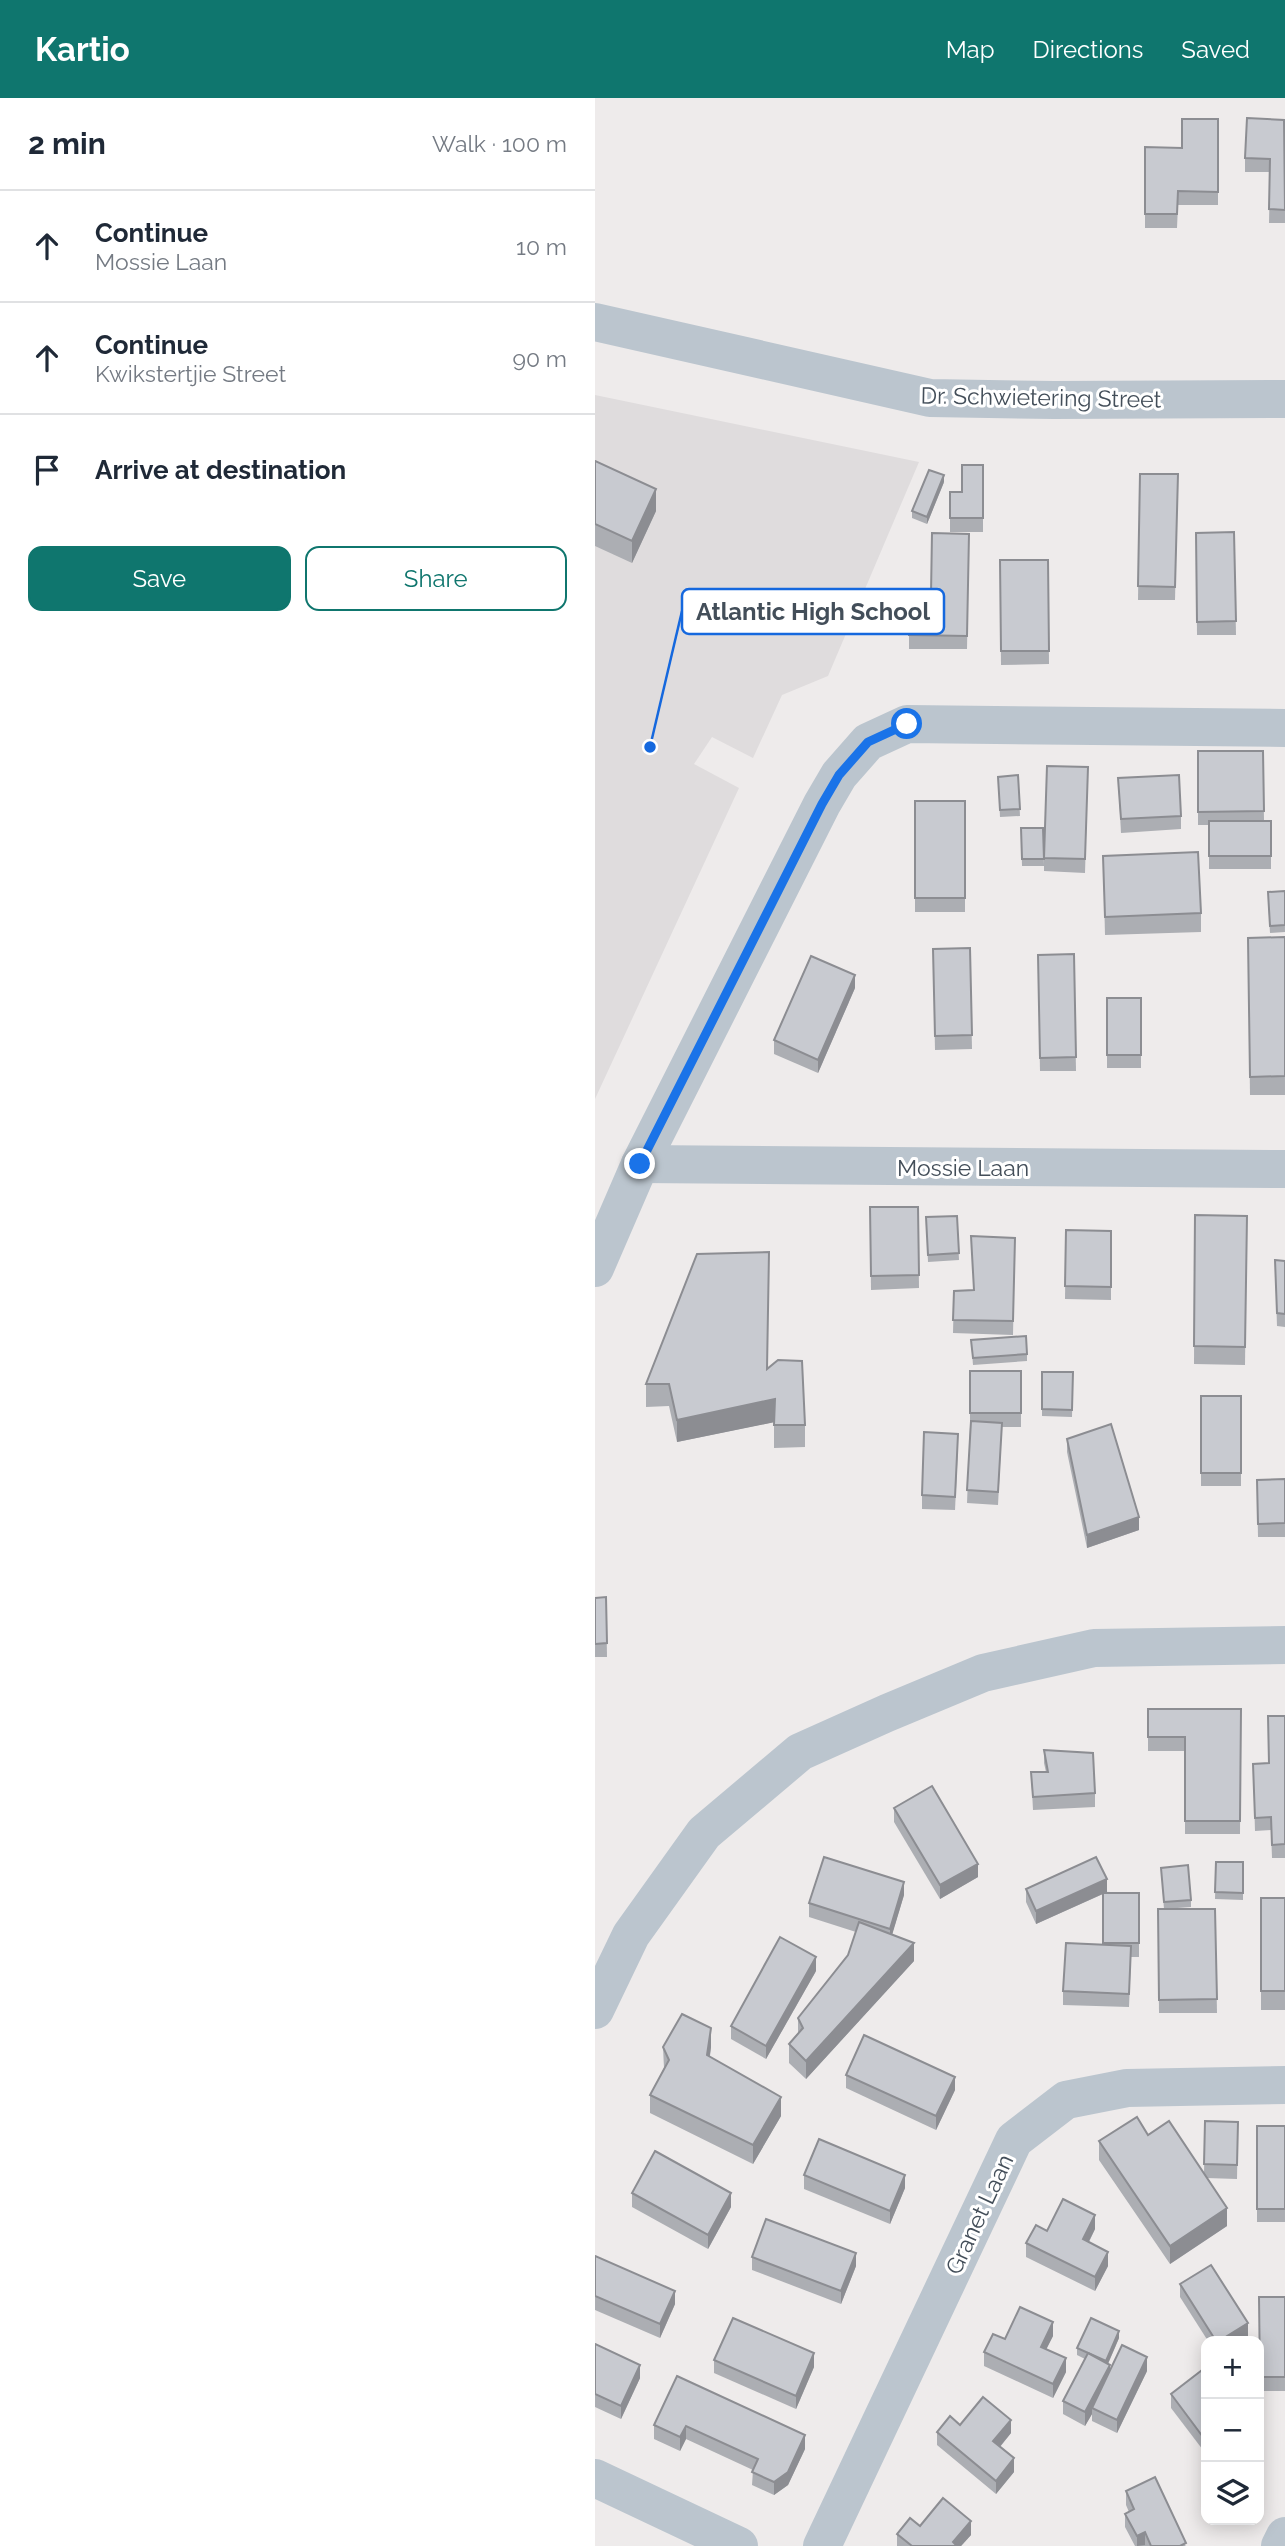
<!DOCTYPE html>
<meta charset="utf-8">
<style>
:root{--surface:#fff;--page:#f2f2f3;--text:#1f2937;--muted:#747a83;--line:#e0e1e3;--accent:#0f766e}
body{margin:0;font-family:Raleway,sans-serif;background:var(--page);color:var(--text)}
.controls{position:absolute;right:21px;bottom:21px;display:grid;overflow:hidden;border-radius:14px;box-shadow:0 4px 18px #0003}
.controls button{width:63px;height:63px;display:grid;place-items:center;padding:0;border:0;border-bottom:2px solid var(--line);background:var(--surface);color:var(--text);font:35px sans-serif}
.stop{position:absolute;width:21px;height:21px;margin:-16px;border:5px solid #1a73e8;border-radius:50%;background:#fff}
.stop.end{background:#1a73e8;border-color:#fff;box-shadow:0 2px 7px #0008}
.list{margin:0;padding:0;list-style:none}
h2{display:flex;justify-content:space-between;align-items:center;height:91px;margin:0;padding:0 28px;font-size:30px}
h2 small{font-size:23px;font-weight:400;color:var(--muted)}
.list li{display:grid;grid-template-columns:46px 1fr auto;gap:21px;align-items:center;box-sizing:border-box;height:112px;padding:0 28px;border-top:2px solid var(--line)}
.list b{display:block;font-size:26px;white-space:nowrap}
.list p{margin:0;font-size:23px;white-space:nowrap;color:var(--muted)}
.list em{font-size:23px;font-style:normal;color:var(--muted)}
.actions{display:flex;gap:14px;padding:21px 28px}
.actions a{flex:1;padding:16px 0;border:2px solid var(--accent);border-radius:14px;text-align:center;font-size:24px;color:var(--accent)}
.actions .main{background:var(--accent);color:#fff}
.icon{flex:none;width:38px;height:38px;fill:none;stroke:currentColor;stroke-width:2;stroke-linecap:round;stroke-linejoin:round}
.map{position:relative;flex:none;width:690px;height:2448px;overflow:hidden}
header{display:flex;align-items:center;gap:42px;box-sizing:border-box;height:98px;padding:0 35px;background:var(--accent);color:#fff}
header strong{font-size:33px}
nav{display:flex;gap:38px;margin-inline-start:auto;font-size:24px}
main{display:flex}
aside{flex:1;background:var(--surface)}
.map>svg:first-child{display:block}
</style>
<header>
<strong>Kartio</strong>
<nav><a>Map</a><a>Directions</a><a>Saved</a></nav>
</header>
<main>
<aside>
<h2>2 min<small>Walk · 100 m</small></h2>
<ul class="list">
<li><svg class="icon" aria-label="ahead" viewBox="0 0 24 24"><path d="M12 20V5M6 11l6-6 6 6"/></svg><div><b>Continue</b><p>Mossie Laan</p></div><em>10 m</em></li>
<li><svg class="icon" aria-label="ahead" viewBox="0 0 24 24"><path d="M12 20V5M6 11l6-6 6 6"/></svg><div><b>Continue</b><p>Kwikstertjie Street</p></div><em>90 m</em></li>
<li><svg class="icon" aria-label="arrive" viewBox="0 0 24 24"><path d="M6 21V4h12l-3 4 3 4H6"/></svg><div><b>Arrive at destination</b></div></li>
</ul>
<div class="actions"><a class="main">Save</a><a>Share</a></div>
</aside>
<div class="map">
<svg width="690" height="2448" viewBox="0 0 690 2448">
<rect width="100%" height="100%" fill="#eeebeb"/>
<!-- education -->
<polygon fill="#dfdcdd" points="0,297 324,364 233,578 187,597 158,660 117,639 99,666 144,690 0,1001"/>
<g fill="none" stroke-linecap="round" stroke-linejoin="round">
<!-- minor -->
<g stroke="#bbc5ce" stroke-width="38">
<polyline points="45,1066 690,1071"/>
<polyline points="0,1170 45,1066 227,706 244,677 273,644 312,626 690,630"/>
<polyline points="0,1912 36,1837 109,1735 205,1654 292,1615 388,1575 499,1550 690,1547"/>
<polyline points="0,2380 144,2448"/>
<polyline points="227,2448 419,2042 471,2002 532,1990 690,1987"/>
<polyline points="685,2448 690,2438"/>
</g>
<!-- tertiary -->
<polyline stroke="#bbc5ce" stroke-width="38" points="0,224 335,300 459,302 690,301"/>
</g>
<!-- wall -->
<g fill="#acaeb3">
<polygon points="623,21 623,107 583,107 582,130 550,130 550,49 587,50"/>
<polygon points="690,34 690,125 674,125 675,74 650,74 650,60"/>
<polygon points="0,363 61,413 37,465 0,448"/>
<polygon points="388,367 388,434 355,434 355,394 367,394"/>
<polygon points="545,376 583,376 580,502 543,502"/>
<polygon points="349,384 332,426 317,420 317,413"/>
<polygon points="639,434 641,537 602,537 601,435"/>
<polygon points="374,436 372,551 314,551 314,496 336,496"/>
<polygon points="405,462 453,462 454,566 406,567"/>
<polygon points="603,653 668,653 669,723 676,723 676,771 614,771 614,727 603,727"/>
<polygon points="493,669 490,775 449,773 449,760"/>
<polygon points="423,677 425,718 405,719 403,679"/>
<polygon points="523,680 586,718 586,731 526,735"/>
<rect x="320" y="703" width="50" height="111"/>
<polygon points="426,730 448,730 449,768 427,768"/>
<polygon points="508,758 606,815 606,834 510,837"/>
<polygon points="690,793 690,834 675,835 673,801"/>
<polygon points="690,839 690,997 655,997 653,840"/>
<polygon points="375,850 377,951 340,952 338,851"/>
<polygon points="479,856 481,973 445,973 443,857"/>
<polygon points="260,890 223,975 179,956 179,942"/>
<rect x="512" y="900" width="34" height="70"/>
<polygon points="275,1109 323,1109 324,1190 276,1192"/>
<polygon points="600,1117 652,1118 650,1267 599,1266"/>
<polygon points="362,1118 364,1162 333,1164 331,1119"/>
<polygon points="471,1132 516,1133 516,1202 470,1201"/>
<polygon points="376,1138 420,1140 418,1237 358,1235 359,1193 379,1192"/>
<polygon points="680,1162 690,1163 690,1229 682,1228"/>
<polygon points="376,1242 432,1256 432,1263 378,1267"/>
<polygon points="172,1271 210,1327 210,1349 179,1350 179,1324 82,1344 74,1308 51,1309 51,1286"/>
<polygon points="375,1273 426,1273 426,1329 407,1329 403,1407 372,1405 375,1328"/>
<polygon points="447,1274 478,1274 477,1319 447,1318"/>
<rect x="606" y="1298" width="40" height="90"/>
<polygon points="472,1341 544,1432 492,1450 472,1354"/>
<polygon points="363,1350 360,1412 327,1411 327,1397"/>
<polygon points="690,1381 690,1439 663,1439 662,1382"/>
<polygon points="11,1499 12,1559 0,1559 0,1500"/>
<polygon points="553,1611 646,1611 645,1736 590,1736 590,1653 553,1653"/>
<polygon points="690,1618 690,1760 677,1760 676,1732 660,1733 658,1666 674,1665"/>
<polygon points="449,1652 500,1695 500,1709 438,1712 436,1674 451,1674 449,1665"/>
<polygon points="299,1710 383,1779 345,1801 299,1724"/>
<polygon points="621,1764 648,1764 648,1802 620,1801"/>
<polygon points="566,1770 596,1802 596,1809 569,1811"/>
<polygon points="431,1791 544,1795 544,1859 536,1859 534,1909 468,1907 468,1893 508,1847 508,1796 441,1826 431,1804"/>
<polygon points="309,1797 297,1836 319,1863 211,1981 194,1965 194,1946 203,1935 203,1920 253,1857 261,1834 214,1819 214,1805"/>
<rect x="666" y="1800" width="24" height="112"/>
<polygon points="563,1811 620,1811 622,1915 564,1915"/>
<polygon points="221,1873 171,1961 136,1941 136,1928"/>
<polygon points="68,1949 116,1949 115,1958 186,2018 158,2066 55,2015 55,1997 69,1970"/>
<polygon points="251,1977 360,1992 341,2032 251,1990"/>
<polygon points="610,2023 643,2024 642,2081 611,2080 632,2128 575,2166 504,2062 504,2043 553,2037 609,2076"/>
<rect x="662" y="2028" width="28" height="96"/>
<polygon points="209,2077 310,2090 295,2126 209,2091"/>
<polygon points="37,2095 136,2109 113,2151 37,2109"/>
<polygon points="500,2131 494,2144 513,2168 500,2193 431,2159 431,2145 452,2133"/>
<polygon points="0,2158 80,2206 65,2240 0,2212"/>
<polygon points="157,2159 261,2168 246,2206 157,2172"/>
<polygon points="585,2186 653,2238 645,2243 613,2243 585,2199"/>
<polygon points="664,2199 690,2199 690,2293 665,2293"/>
<polygon points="458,2238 451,2251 471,2274 458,2300 389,2268 389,2254 410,2241"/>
<polygon points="524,2240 513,2266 515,2271 552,2273 522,2335 497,2323 497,2316 490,2328 468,2316 468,2303 490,2261 482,2257 482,2250"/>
<polygon points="0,2246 45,2280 26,2321 0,2309"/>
<polygon points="119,2262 219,2269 201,2311 119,2275"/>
<polygon points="611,2269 611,2356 576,2310 576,2296"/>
<polygon points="82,2278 210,2351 193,2387 179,2397 157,2387 158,2372 91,2341 85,2353 59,2341 59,2327"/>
<polygon points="365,2327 416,2335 405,2349 419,2374 401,2396 342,2347 342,2334"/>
<polygon points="531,2393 591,2448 540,2448 530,2429 530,2416 534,2414 531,2407"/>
<polygon points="325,2428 376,2437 366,2448 302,2448 302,2436"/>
</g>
<!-- shaded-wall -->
<g fill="#8c8d92">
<polygon points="349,377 349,384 332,426 332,419"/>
<polygon points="61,391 61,413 37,465 37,443"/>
<polygon points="260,877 260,890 223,975 223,962"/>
<polygon points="180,1301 180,1324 82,1344 82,1322"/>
<polygon points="544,1419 544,1432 492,1450 492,1437"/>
<polygon points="383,1766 383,1779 345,1801 345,1787"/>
<polygon points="512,1781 512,1794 441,1826 441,1813"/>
<polygon points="309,1784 309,1797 295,1844 295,1831"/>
<polygon points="319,1845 319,1863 211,1981 211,1963"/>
<polygon points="221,1859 221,1873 171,1961 171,1948"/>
<polygon points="116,1930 116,1949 112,1976 112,1957"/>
<polygon points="360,1979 360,1992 341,2032 341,2018"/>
<polygon points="186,1999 186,2018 158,2066 158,2047"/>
<polygon points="310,2077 310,2090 295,2126 295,2113"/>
<polygon points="136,2095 136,2109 113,2151 113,2137"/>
<polygon points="632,2110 632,2128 575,2166 575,2148"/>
<polygon points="500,2117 500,2131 488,2155 488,2141"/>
<polygon points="513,2154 513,2168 500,2193 500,2179"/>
<polygon points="261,2155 261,2168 246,2206 246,2193"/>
<polygon points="80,2193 80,2206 65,2240 65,2226"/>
<polygon points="458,2224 458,2238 446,2262 446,2249"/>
<polygon points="653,2225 653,2238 645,2243 624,2243"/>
<polygon points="524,2233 524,2240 511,2270 511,2263"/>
<polygon points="219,2255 219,2269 201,2311 201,2298"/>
<polygon points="552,2259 552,2273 522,2335 522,2322"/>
<polygon points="471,2260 471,2274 458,2300 458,2286"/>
<polygon points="45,2267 45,2280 26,2321 26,2308"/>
<polygon points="515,2267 515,2280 497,2310 497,2316 490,2328 490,2314"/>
<polygon points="416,2322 416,2335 398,2357 398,2343"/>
<polygon points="91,2328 91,2341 85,2353 85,2339"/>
<polygon points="210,2337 210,2351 193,2387 179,2397 179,2384"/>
<polygon points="419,2360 419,2374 401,2396 401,2383"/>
<polygon points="376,2423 376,2437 366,2448 358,2448 358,2444"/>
<polygon points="550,2434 550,2447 542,2448 542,2438"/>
</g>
<!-- building -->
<g fill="#c8cad0" stroke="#8c8d92" stroke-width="2">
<polygon points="652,20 689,22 690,112 674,111 675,61 650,60"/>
<polygon points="587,21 623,21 623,94 583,93 582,116 550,116 550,49 587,50"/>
<polygon points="0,363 61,391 37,443 0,426"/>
<polygon points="367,367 388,367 388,420 355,420 355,394 367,394"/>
<polygon points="334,372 349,377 332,419 317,413"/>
<polygon points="545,376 583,376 580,489 543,488"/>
<polygon points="639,434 641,523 602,524 601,435"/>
<polygon points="337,435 374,436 372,538 314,537 314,496 336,496"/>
<polygon points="405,462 453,462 454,553 406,553"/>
<polygon points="603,653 668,653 669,713 603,714"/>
<polygon points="452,668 493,669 490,761 449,760"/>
<polygon points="423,677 425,711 405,712 403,679"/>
<polygon points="584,677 586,718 526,721 523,680"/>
<rect x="320" y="703" width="50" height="97"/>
<rect x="614" y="723" width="62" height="35"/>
<polygon points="426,730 448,730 449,761 427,761"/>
<polygon points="603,754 606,815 510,819 508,758"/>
<polygon points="690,793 690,827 675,828 673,794"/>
<polygon points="690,839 690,978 655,979 653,840"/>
<polygon points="375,850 377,937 340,938 338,851"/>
<polygon points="479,856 481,959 445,960 443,857"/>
<polygon points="216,858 260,877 223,962 179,942"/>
<rect x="512" y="900" width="34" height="57"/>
<polygon points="275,1109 323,1109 324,1177 276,1178"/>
<polygon points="600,1117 652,1118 650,1249 599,1248"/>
<polygon points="362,1118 364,1155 333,1157 331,1119"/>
<polygon points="471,1132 516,1133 516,1189 470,1188"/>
<polygon points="376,1138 420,1140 418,1223 358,1222 359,1193 379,1192"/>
<polygon points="174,1154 172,1271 183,1262 207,1263 210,1327 179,1327 180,1301 82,1322 74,1286 51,1286 102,1156"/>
<polygon points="680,1162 690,1163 690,1216 682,1215"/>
<polygon points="431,1238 432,1256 378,1260 376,1242"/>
<rect x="375" y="1273" width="51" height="42"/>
<polygon points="447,1274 478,1274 477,1312 447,1311"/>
<rect x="606" y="1298" width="40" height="77"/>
<polygon points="376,1323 407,1325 403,1394 372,1392"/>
<polygon points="516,1326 544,1419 492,1437 472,1341"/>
<polygon points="329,1334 363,1336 360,1399 327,1397"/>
<polygon points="690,1381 690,1425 663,1426 662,1382"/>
<polygon points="11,1499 12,1545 0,1546 0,1500"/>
<polygon points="553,1611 646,1611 645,1723 590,1723 590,1639 553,1639"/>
<polygon points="673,1618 690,1618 690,1746 677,1747 676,1719 660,1720 658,1666 674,1665"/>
<polygon points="449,1652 498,1655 500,1695 438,1699 436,1674 453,1674"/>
<polygon points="337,1688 383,1766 345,1787 299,1710"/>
<polygon points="229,1759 309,1784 295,1831 214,1805"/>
<polygon points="501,1759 512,1781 441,1813 431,1791"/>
<polygon points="621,1764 648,1764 648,1795 620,1794"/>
<polygon points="593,1767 596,1802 569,1804 566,1770"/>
<rect x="508" y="1795" width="36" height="50"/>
<rect x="666" y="1800" width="24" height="93"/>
<polygon points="563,1811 620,1811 622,1901 564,1902"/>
<polygon points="264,1824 319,1845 211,1963 194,1946 208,1930 203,1920 253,1857"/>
<polygon points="185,1839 221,1859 171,1948 136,1928"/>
<polygon points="471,1845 536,1848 534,1896 468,1893"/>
<polygon points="87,1916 116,1930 112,1957 186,1999 158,2047 55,1997 74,1962 68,1949"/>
<polygon points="269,1937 360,1979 341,2018 251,1977"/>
<polygon points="542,2019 553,2037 574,2023 632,2110 575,2148 504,2043"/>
<polygon points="610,2023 643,2024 642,2067 609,2066"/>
<rect x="662" y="2028" width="28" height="83"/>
<polygon points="224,2041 310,2077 295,2113 209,2077"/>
<polygon points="60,2053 136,2095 113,2137 37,2095"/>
<polygon points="468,2101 500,2117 488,2141 513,2154 500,2179 431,2145 441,2127 452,2133"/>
<polygon points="171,2121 261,2155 246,2193 157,2159"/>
<polygon points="0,2158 80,2193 65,2226 0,2198"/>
<polygon points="616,2167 653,2225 624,2243 621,2243 585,2186"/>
<polygon points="664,2199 690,2199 690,2279 665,2279"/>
<polygon points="425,2209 458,2224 446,2249 471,2260 458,2286 389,2254 398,2236 410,2241"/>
<polygon points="138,2220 219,2255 201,2298 119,2262"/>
<polygon points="496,2220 524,2233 511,2263 482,2250"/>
<polygon points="0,2246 45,2267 26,2308 0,2296"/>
<polygon points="527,2247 552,2259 522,2322 497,2310"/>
<polygon points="493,2255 515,2267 490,2314 468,2303"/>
<polygon points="611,2269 611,2343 576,2296"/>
<polygon points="82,2278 210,2337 193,2374 179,2384 157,2374 163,2361 91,2328 85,2339 59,2327"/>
<polygon points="388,2299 416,2322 398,2343 419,2360 401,2383 342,2334 355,2318 365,2327"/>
<polygon points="560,2379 591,2445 585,2448 556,2448 550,2434 542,2438 530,2416 539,2411 531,2393"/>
<polygon points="348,2400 376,2423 358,2444 362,2448 317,2448 302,2436 315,2420 325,2428"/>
</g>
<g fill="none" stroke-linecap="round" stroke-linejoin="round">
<!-- route -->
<polyline stroke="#1a73e8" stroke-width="9" points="45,1066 227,706 244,677 273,644 312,626"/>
</g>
<g text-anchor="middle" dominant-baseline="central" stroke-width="6" stroke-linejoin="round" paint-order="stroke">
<!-- street labels -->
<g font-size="23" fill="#434e59" stroke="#fff">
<text transform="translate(446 299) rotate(1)">Dr. Schwietering Street</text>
<text x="368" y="1069">Mossie Laan</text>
<text transform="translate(384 2116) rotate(-65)">Granet Laan</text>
</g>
</g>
<!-- callouts -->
<path fill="none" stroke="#1568de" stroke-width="2.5" d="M55 649L87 513"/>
<circle fill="#1568de" stroke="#fff" stroke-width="2.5" cx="55" cy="649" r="7"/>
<rect fill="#fff" stroke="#1568de" stroke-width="2.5" x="87" y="491" width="262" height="45" rx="7"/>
<g font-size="24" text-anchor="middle" font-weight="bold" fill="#434e59">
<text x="218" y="522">Atlantic High School</text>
</g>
</svg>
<div class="controls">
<button>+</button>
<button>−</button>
<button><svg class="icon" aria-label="layers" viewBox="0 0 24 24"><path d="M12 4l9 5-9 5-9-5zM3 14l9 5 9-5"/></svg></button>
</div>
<div class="stop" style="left:312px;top:626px"></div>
<div class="stop end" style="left:45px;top:1066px"></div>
</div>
</main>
